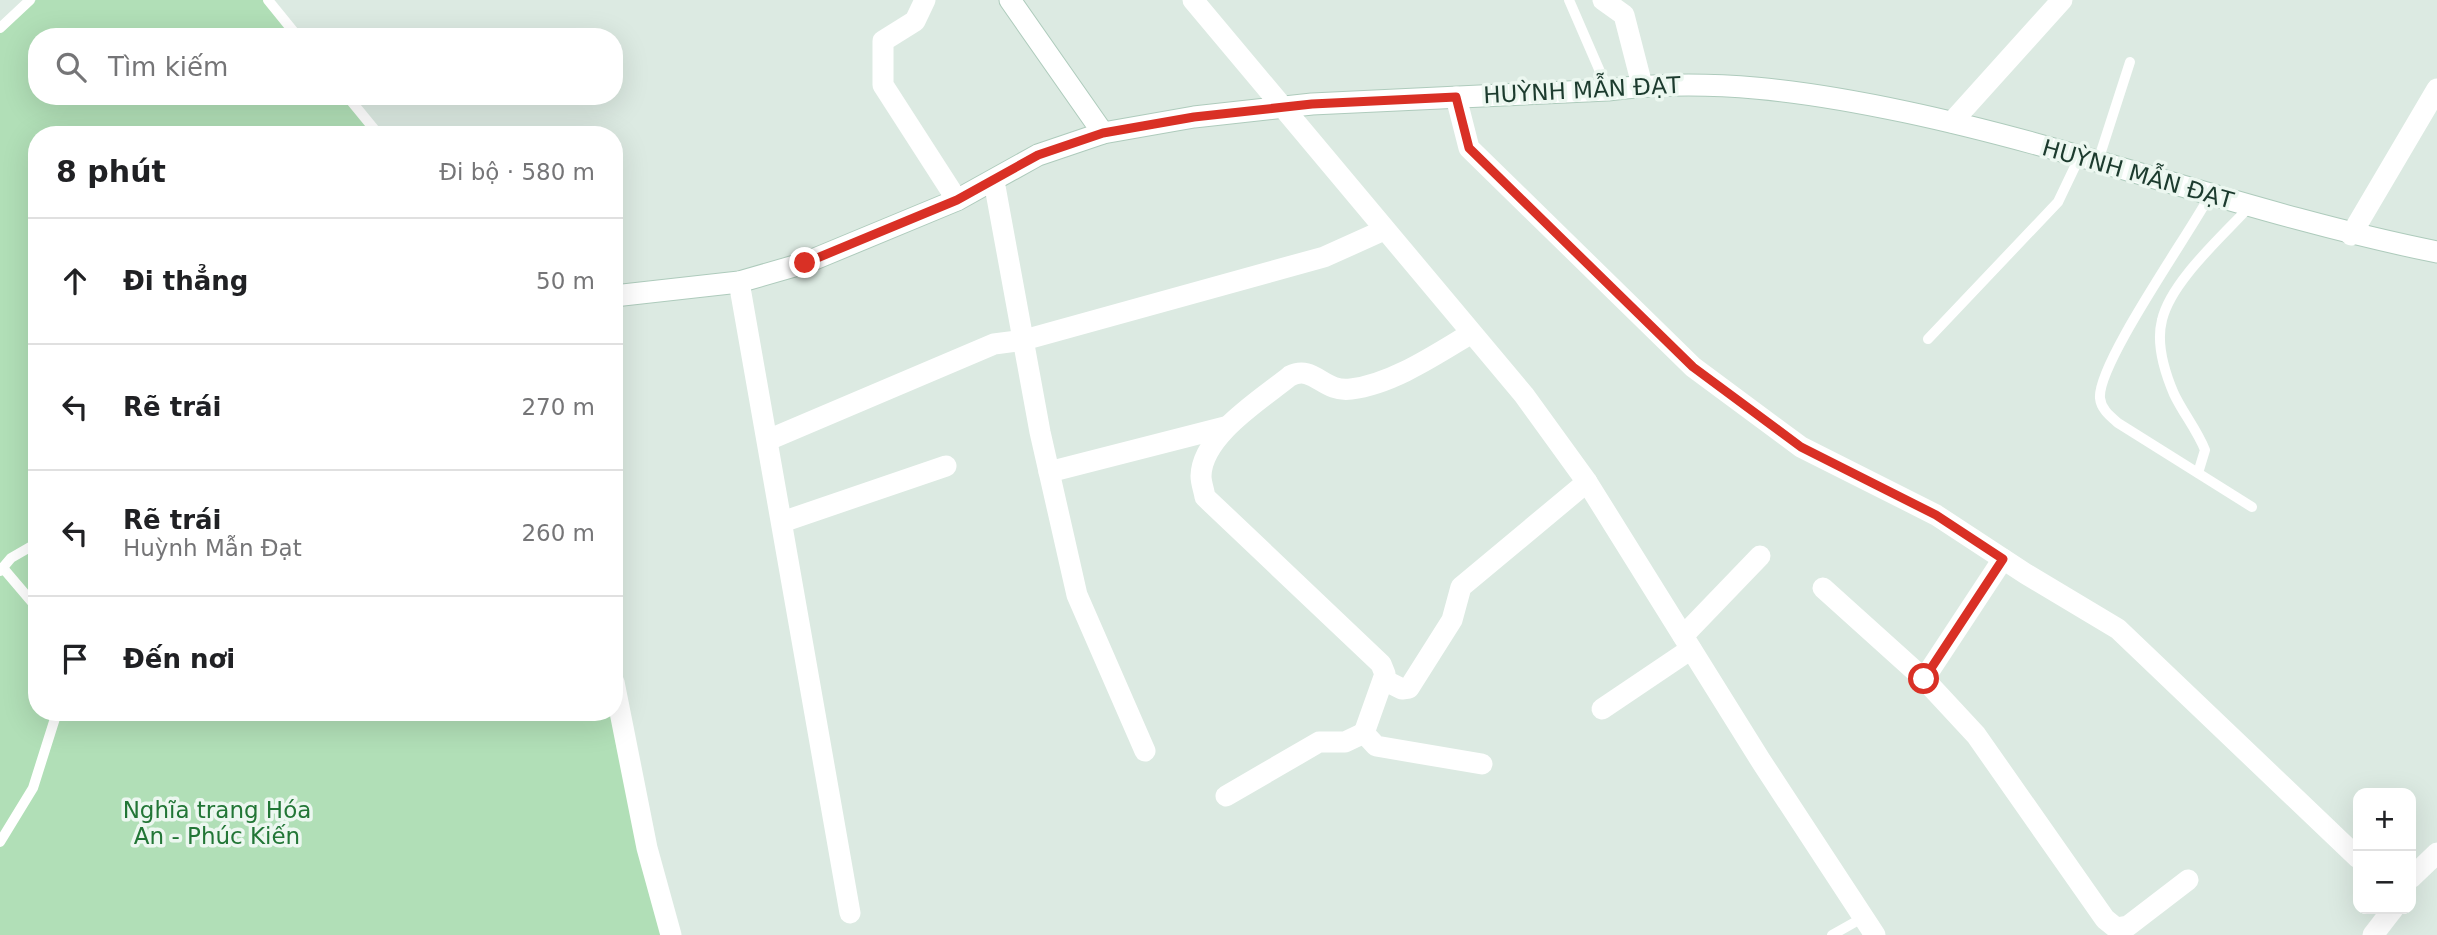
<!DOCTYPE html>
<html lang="vi">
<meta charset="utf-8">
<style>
:root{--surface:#fff;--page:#f6f6f6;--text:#202124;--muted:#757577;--line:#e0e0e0}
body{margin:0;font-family:"DejaVu Sans",sans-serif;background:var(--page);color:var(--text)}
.controls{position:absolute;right:21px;bottom:21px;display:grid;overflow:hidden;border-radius:14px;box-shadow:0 7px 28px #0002}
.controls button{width:63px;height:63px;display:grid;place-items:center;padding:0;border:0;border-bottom:2px solid var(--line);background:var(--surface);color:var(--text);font:35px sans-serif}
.stop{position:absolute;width:21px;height:21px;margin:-16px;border:5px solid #d93025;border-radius:50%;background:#fff}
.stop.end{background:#d93025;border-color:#fff;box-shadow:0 2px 7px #0008}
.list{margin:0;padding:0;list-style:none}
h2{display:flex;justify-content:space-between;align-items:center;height:91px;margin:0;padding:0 28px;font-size:30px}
h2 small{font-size:23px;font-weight:400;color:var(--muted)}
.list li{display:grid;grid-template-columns:46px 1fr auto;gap:21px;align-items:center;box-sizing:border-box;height:126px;padding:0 28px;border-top:2px solid var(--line)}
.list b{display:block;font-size:26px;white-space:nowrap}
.list p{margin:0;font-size:23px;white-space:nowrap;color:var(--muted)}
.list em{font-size:23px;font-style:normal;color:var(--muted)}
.icon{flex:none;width:38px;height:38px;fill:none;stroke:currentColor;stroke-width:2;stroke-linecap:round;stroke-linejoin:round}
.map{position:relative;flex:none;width:2437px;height:935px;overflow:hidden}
.search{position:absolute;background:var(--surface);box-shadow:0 7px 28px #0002;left:28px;top:28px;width:595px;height:77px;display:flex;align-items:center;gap:18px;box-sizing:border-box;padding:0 24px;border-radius:28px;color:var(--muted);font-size:26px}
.panel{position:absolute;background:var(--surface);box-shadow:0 7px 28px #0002;left:28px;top:126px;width:595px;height:595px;border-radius:28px}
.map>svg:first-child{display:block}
</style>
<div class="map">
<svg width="2437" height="935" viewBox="0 0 2437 935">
<rect width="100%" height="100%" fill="#dceae2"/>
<!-- green -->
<polygon fill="#b1dfb7" points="36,0 263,0 293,37 37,37 37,96 342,96 374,135 37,135 37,712 614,712 665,935 0,935 0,33"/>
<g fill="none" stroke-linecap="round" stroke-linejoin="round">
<!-- secondary casing -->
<g stroke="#aecbbc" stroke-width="23">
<g id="secondary">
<polyline points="1010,0 1103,133"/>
<path d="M614,296L739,282L805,263L957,200L1038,155L1103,133L1194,117L1312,104L1608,90C1709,77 1807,91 1906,112C2085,150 2257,216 2437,252"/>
</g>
</g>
<!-- service -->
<g stroke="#fff" stroke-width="10">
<polyline points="268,0 298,37"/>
<polyline points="1569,0 1608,90"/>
<polyline points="0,28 30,0"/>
<polyline points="347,96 379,135"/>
<polyline points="2098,161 2130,62"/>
<path d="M2210,195C2190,233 2097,364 2100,398C2101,409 2110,416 2118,423L2252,507"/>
<polyline points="1928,339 2058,202 2080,156"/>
<path d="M2198,473L2205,450C2197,430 2183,413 2174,394C2165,373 2156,343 2162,320C2171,281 2223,236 2250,206"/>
<polyline points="3,568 37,608"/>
<polyline points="0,571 11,558 37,543"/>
<polyline points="0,842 33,788 57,712"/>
<polyline points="1832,935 1864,917"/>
</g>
<!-- minor -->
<g stroke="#fff" stroke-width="21">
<polyline points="925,0 915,21 883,41 883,85 957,200"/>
<polyline points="1193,0 1524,395 1587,482 1761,761 1875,935"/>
<polyline points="1603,0 1624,15 1642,85"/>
<polyline points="1456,97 1469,148 1693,367 1801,447 1936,515 2026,574 2118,629 2358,858"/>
<polyline points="1952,122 2062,0"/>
<polyline points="994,181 1040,432 1077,595 1145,751"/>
<polyline points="2351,235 2437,89"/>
<polyline points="739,282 850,913"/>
<path d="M1470,334C1435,355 1392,384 1351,389C1323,393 1314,364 1290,376C1262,399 1202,435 1201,476C1201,483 1204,490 1205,497L1381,664L1385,674L1364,733L1376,746L1482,764"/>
<polyline points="768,440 994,344 1024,340 1324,257 1384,230"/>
<polyline points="1049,472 1225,427"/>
<polyline points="782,522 946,466"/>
<polyline points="1823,588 1924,679 1976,735 2105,919 2116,928 2128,926 2188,880"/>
<polyline points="1683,636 1760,556"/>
<polyline points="1924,679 2003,559"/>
<polyline points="1384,680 1402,689 1409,688 1452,620 1461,587 1587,482"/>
<polyline points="614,682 647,848 671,935"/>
<polyline points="1602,709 1691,649"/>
<polyline points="1226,796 1319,742 1345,742 1364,733"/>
<polyline points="2411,878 2437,853"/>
<polyline points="2373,935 2393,909"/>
</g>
<!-- secondary -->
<use href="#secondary" stroke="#fff" stroke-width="21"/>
</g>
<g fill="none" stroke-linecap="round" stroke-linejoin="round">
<!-- route -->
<polyline stroke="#d93025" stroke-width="9" points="805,263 957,200 1038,155 1103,133 1194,117 1312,104 1456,97 1469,148 1693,367 1801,447 1936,515 2003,559 1924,679"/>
</g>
<g text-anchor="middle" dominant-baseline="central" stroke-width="7" stroke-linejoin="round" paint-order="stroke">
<!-- street labels -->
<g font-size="23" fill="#1c3b2e" stroke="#ecf7f0">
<text transform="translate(1582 90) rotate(-3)">HUỲNH MẪN ĐẠT</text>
<text transform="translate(2138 174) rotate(16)">HUỲNH MẪN ĐẠT</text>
</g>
<!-- park labels -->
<g font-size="23" fill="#227636" stroke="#ecf7f0">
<text x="217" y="810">Nghĩa trang Hóa<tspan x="217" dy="26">An - Phúc Kiến</tspan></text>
</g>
</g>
</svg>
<div class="controls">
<button>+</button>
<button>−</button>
</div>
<div class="stop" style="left:1924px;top:679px"></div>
<div class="stop end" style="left:805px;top:263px"></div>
<div class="search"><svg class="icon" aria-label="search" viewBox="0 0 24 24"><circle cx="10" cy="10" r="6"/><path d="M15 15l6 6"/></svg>Tìm kiếm</div>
<section class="panel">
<h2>8 phút<small>Đi bộ · 580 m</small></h2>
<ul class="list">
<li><svg class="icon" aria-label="ahead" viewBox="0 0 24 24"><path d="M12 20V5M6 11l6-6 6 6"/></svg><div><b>Đi thẳng</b></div><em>50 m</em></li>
<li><svg class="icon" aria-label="left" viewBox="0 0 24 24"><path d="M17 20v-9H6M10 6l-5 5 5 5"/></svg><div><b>Rẽ trái</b></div><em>270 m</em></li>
<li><svg class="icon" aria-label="left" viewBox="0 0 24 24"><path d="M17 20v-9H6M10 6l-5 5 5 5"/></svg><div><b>Rẽ trái</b><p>Huỳnh Mẫn Đạt</p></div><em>260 m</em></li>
<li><svg class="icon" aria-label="arrive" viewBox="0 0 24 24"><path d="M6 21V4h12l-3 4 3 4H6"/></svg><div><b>Đến nơi</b></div></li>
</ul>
</section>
</div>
